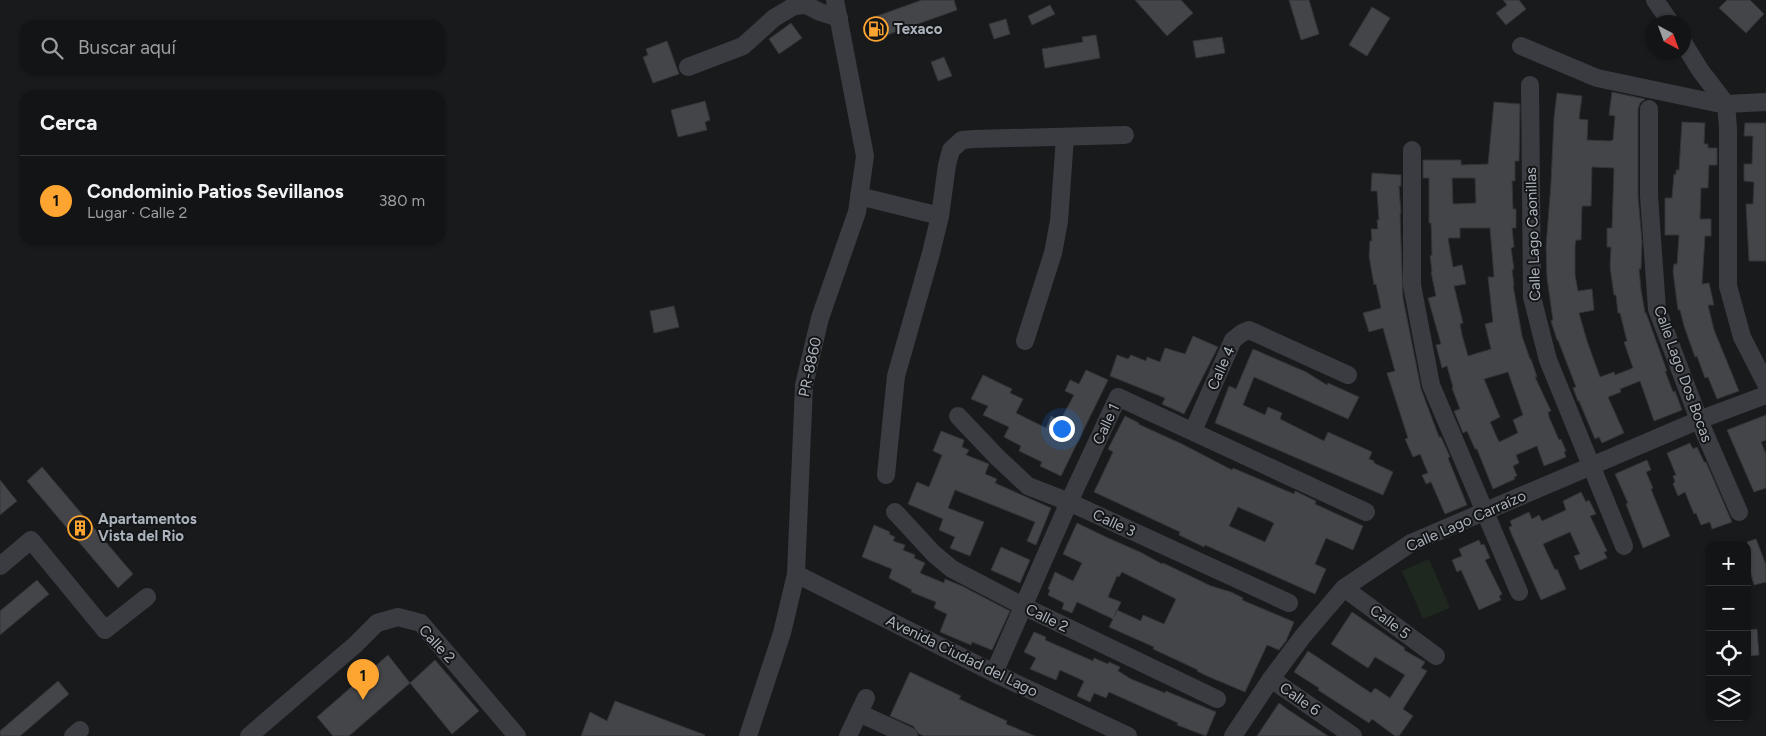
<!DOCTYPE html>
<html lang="es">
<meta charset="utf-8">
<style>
:root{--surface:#131415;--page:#202122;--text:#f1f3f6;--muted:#9d9ea0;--line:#323334;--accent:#fda530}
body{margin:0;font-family:Figtree,sans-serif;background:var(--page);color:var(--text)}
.controls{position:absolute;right:15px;bottom:15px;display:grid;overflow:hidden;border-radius:10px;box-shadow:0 1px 4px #0004}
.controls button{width:45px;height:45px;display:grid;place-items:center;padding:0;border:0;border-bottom:1px solid var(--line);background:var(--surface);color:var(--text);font:25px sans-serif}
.compass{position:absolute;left:1646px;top:15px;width:45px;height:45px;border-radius:50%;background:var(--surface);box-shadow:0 1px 4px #0004;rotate:139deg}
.you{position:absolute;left:1061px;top:428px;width:18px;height:18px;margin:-12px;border:4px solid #fff;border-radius:50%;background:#1a73e8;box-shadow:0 0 0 8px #1a73e833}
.badge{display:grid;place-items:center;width:32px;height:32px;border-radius:50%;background:var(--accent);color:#111;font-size:16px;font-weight:700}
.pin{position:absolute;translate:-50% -41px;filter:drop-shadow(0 1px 2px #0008)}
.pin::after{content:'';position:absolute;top:26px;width:18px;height:15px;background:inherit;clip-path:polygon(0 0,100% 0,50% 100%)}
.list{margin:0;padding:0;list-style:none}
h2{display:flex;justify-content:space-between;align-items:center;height:65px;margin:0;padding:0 20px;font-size:21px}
h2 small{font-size:16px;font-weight:400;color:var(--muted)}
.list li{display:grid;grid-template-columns:32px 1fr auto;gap:15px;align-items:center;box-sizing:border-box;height:90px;padding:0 20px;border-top:1px solid var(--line)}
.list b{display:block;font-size:19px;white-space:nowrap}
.list p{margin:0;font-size:16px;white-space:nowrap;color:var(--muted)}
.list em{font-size:16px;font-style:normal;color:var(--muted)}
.icon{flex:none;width:28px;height:28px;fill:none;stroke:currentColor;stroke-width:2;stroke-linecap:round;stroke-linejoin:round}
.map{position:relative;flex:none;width:1766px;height:736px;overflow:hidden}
.search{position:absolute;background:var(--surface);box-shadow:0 1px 4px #0004;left:20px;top:20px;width:425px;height:55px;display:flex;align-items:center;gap:12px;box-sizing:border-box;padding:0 18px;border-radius:15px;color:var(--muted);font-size:19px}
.panel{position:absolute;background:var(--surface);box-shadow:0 1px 4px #0004;left:20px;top:90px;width:425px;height:155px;border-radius:15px}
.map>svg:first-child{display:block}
</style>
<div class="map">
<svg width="1766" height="736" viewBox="0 0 1766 736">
<rect width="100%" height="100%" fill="#191a1c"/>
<!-- green -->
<polygon fill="#1f281f" points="1429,559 1450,608 1423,619 1402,571"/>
<!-- building -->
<g fill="#434549" stroke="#333438" fill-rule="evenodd">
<polygon points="922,0 954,0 957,10 873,40 866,20"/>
<polygon points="1135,0 1181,0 1193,13 1167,36"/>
<polygon points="1289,0 1309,0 1319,34 1301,40"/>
<polygon points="1503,0 1519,0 1526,9 1506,25 1496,13 1507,5"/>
<polygon points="1727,0 1750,0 1764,14 1746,33 1719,8"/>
<polygon points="1050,5 1055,14 1032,25 1028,16"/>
<polygon points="1372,7 1390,18 1367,56 1349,45"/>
<polygon points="1006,19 1010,34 994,39 989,24"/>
<polygon points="791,23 802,38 779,54 769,39"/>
<polygon points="1096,35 1100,58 1045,68 1042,49 1083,42 1082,37"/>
<polygon points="1222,37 1225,53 1196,58 1193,41"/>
<polygon points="667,41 679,74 653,83 643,57 648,55 646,49"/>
<polygon points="944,57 952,76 938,81 931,62"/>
<path d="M1612,92L1645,99L1640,103L1638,109V196L1642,242L1641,269H1639L1641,290L1645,313H1646L1667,371H1665L1673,392L1675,391L1682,410L1654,421L1640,381L1620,389L1621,392L1608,397L1624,433L1602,443L1599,437L1595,439L1579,401H1578L1573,388L1576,387L1558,340H1557L1551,321L1553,320L1547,278L1546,247L1551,183L1554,118L1557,93L1582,96L1579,119L1588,120L1587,140L1610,141L1613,140L1615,116L1609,115ZM1592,167L1614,168L1612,228H1607V247H1611L1610,267L1614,295H1616L1618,313H1620L1627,341L1624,342L1633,368L1615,375L1614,372L1600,377L1587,341L1579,313L1594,310L1592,289L1578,291L1575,275V245L1576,240H1581L1582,206H1591Z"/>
<polygon points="705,101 710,120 705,122 707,130 678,137 671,110"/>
<path d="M1494,102L1520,104L1519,161H1515V181H1512L1513,209H1516V228H1512L1514,247L1511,248L1514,269L1512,270L1514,285H1513L1522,336L1530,359H1531L1537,377H1535L1551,411L1548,412L1549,417L1559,440L1561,439L1566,451L1564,452L1566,457L1544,466L1537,446L1516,455L1519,463L1513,466L1517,476L1514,477L1515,479L1493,489L1477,449H1475L1467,431L1463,433L1454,411L1460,409L1452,388L1453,387L1447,366L1442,368L1436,345L1441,344L1428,298L1436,296L1431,272H1432L1430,256L1432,255L1431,223H1429V178H1423V160H1461V165L1488,164ZM1452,178H1475L1476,203L1453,204ZM1460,228H1490L1494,277H1488L1493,322L1485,324L1491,349L1468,356L1462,335L1460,324L1463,323L1454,286L1466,284L1462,265L1453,267L1448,238H1460ZM1508,372L1523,415L1513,420L1518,433L1499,442L1490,422L1500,417L1484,379Z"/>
<polygon points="1682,122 1705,123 1704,144 1708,144 1708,148 1717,148 1717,165 1709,165 1708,188 1701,188 1700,219 1711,219 1711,236 1705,236 1702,284 1709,283 1714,305 1708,305 1714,330 1739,391 1717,399 1708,377 1705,378 1697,356 1695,357 1684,326 1680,310 1678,310 1673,271 1674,264 1677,264 1679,235 1665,235 1665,198 1672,198 1674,174 1676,175 1676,170 1679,170"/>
<polygon points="1745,123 1766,123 1766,261 1749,261 1746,204 1753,204 1754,182 1744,181 1744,164 1752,164 1753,136 1744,136"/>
<polygon points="1372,173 1401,175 1401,186 1399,186 1401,214 1400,214 1403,298 1421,389 1439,437 1441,437 1450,457 1448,458 1467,505 1445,514 1431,482 1426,484 1422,475 1428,473 1420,454 1413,457 1405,439 1408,438 1387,373 1395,371 1383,328 1369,332 1363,313 1381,308 1376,284 1374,285 1369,256 1370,241 1372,241 1371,229 1378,229 1377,220 1379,220 1377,191 1371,191"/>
<polygon points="674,306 679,327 654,333 650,311"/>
<polygon points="1193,336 1218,347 1184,414 1162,404 1165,398 1110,376 1117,355 1128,359 1131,355 1146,361 1147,357 1160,362 1165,348 1185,354"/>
<polygon points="1253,349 1306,372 1327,385 1328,383 1359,397 1348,419 1254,377 1243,405 1265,415 1268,407 1282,413 1280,419 1324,441 1328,432 1372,452 1369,459 1374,461 1374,463 1393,472 1383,495 1215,423 1229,386 1236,389"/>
<polygon points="1086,370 1108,380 1061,476 1040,466 1042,462 1019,451 1021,446 1004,437 1009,427 983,415 988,406 971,399 983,375 1012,389 1010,393 1023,399 1016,413 1046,428 1051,416 1060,421 1074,395 1065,391 1070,380 1079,384"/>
<polygon points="1766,415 1766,440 1761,442 1766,454 1766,488 1754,492 1727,430"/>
<path d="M1125,416L1139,423L1138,424L1182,444L1232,470L1233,468L1294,494L1295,491L1316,501L1315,504L1363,526L1353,550L1326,538L1315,564L1326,569L1315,594L1205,545L1204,547L1179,535L1180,532L1094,492L1113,452L1108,449ZM1238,507L1274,523L1265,542L1229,526Z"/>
<polygon points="941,431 964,440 962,447 969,450 966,455 989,464 985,474 997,479 995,483 1051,508 1036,545 1027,541 1035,522 955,490 948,508 984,522 970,556 950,548 955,537 939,530 943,519 908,504 917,482 929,487 942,455 933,451"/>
<polygon points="1690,443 1693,449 1697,447 1704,462 1706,462 1732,522 1712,529 1710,522 1701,525 1696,513 1694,514 1685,492 1678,496 1673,484 1675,482 1673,476 1676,475 1667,453"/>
<polygon points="1647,460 1651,470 1646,472 1653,488 1651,489 1670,536 1643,548 1626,504 1628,503 1615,474"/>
<polygon points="42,467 133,574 118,588 27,481"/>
<polygon points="0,480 17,501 0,515"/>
<polygon points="1581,492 1586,502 1589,500 1596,514 1590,516 1607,551 1604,552 1607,558 1580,570 1574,556 1580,554 1570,532 1543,544 1555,570 1557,569 1566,589 1541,600 1511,533 1509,527 1512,526 1510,521 1529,512 1532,519 1539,515 1542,521 1566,510 1563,501"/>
<path d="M1077,523L1108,538L1140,552L1162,564L1163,563L1211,586L1231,592L1243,598L1242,600L1294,622L1286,641L1279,650L1267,645L1245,692L1207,676L1197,671L1198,670L1153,649L1154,647L1109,627L1113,619L1077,602L1072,613L1062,609L1064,603L1048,595L1050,590L1048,589L1055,572L1073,581L1082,563L1063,554ZM1122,572L1176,599L1164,624L1143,615L1141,621L1117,610L1114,617L1121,602L1108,597L1117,576L1119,577Z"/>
<polygon points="874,525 890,532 889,534 895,537 893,541 905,545 903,550 915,555 914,558 925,563 920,573 944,583 945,579 962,586 1010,611 992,650 972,642 971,645 940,632 947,614 934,608 936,602 911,592 912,590 889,578 892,569 862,557"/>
<polygon points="1756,539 1766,565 1766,582 1754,585 1750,571 1747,573 1747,542"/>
<polygon points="1479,540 1481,545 1484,544 1490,558 1485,560 1502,594 1499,596 1501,600 1479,610 1461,570 1457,572 1452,560 1462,556 1459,549"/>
<polygon points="1001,547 1030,560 1020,583 991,570"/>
<polygon points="37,580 49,594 0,635 0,611"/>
<polygon points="1352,612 1405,648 1404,650 1425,662 1421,668 1427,671 1403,709 1413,716 1399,736 1395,736 1372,719 1369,723 1318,690 1319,688 1294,672 1308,651 1371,693 1375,688 1390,698 1405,675 1375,657 1368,668 1331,644"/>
<polygon points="1757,629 1759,655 1747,656 1747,630"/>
<polygon points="1034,632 1046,637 1045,640 1093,661 1094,658 1108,664 1109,662 1120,667 1118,671 1131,679 1165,693 1166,691 1216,712 1206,736 1177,725 1178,723 1109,692 1106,698 1094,693 1090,702 1077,696 1084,681 1060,670 1056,680 1030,669 1036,658 1024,652"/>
<polygon points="388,655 410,683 349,736 333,736 317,717"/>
<polygon points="435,660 479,711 452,734 410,683"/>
<polygon points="910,672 961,696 959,699 1007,721 1006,724 1035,736 924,736 919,734 913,726 890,716"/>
<polygon points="58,681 69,694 20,736 0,736 0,731"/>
<polygon points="615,701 705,735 704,736 581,736 590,712 607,721"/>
<polygon points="1279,703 1290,711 1328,736 1257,736"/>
</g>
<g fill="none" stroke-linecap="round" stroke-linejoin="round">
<!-- minor -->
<g stroke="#3a3c41" stroke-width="18">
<polyline points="1655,0 1670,22"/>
<polyline points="1684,44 1700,70 1726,104 1728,128 1728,286 1742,337 1766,384"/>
<polyline points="1521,46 1597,78 1716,103 1726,104 1766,102"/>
<polyline points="688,67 743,46 774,18 794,6 806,5 820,12 839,18"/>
<polyline points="1530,85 1532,297 1548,360 1624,546"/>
<polyline points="1649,109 1649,196 1657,309 1699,420 1739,512"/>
<polyline points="1412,150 1412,285 1431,385 1519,592"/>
<polyline points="859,196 940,216"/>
<polyline points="1025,341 1053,253 1059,221 1065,137"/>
<polyline points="958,416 998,458 1028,486 1069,502 1289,603"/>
<polyline points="1193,431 1233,340 1242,333 1249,330 1348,375"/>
<polyline points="886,475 896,376 931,253 940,216 947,165 951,150 962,140 974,139 1125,135"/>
<polyline points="895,512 934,554 952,569 1023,606 1217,699"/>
<polyline points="0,566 31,540 105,630 147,597"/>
<polyline points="796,574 994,673 1128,736"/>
<polyline points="1344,588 1436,656"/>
<polyline points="994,673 1069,502 1118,397 1366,512"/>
<polyline points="1271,679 1353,736"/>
<polyline points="859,713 909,736"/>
<polyline points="73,736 80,730"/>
<polyline points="249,736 355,645 377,623 398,617 421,623 517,736"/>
<polyline points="748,736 782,633 796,574 804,385 820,318 857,212 865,156 835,0"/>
<polyline points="848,736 866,698"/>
<polyline points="1233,736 1271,679 1303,636 1344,588 1411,543 1699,420 1766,395"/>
</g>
</g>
<!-- icons -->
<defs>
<g id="fuel-ring" transform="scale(1.25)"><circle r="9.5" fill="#141517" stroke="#fda530" stroke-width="1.5"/><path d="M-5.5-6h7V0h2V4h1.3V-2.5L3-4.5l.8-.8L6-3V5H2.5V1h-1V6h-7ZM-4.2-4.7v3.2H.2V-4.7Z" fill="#fda530"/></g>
<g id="building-ring" transform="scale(1.25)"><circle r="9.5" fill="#141517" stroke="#fda530" stroke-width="1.5"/><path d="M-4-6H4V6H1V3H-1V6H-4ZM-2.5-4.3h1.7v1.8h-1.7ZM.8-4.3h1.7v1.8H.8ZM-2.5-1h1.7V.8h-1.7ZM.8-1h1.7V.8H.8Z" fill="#fda530"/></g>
</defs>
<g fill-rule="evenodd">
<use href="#fuel-ring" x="876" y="29"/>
<use href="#building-ring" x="80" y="528"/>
</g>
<g text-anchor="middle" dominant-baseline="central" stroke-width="4" stroke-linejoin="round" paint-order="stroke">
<!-- poi labels -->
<g font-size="15" font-weight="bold" fill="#abb2bc" stroke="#141517" text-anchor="start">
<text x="894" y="29">Texaco</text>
<text x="98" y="519">Apartamentos<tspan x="98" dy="17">Vista del Rio</tspan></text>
</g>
<!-- street labels -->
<g font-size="15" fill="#abb2bc" stroke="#141517">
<text transform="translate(1533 234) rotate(-92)">Calle Lago Caonillas</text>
<text transform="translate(810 367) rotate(-78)">PR-8860</text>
<text transform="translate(1221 368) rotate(-66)">Calle 4</text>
<text transform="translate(1683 374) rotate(70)">Calle Lago Dos Bocas</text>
<text transform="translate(1106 424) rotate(-65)">Calle 1</text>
<text transform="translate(1466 521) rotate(-24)">Calle Lago Carraízo</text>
<text transform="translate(1114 523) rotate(25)">Calle 3</text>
<text transform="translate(1047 618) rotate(26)">Calle 2</text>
<text transform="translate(1390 622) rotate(37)">Calle 5</text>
<text transform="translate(437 644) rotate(47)">Calle 2</text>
<text transform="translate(962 656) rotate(26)">Avenida Ciudad del Lago</text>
<text transform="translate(1300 699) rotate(35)">Calle 6</text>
</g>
</g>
</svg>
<div class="controls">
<button>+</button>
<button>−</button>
<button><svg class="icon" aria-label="locate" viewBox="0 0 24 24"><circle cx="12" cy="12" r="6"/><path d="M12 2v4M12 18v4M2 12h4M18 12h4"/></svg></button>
<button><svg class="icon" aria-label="layers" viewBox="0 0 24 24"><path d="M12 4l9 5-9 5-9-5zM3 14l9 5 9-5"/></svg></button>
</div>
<svg class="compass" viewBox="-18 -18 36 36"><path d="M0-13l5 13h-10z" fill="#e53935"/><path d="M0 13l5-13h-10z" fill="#9d9ea0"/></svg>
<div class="you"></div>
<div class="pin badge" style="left:363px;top:700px">1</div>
<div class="search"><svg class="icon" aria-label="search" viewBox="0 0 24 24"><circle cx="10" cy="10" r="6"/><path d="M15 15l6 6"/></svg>Buscar aquí</div>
<section class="panel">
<h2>Cerca<small></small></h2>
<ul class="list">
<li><span class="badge">1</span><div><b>Condominio Patios Sevillanos</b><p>Lugar · Calle 2</p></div><em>380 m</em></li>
</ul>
</section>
</div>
